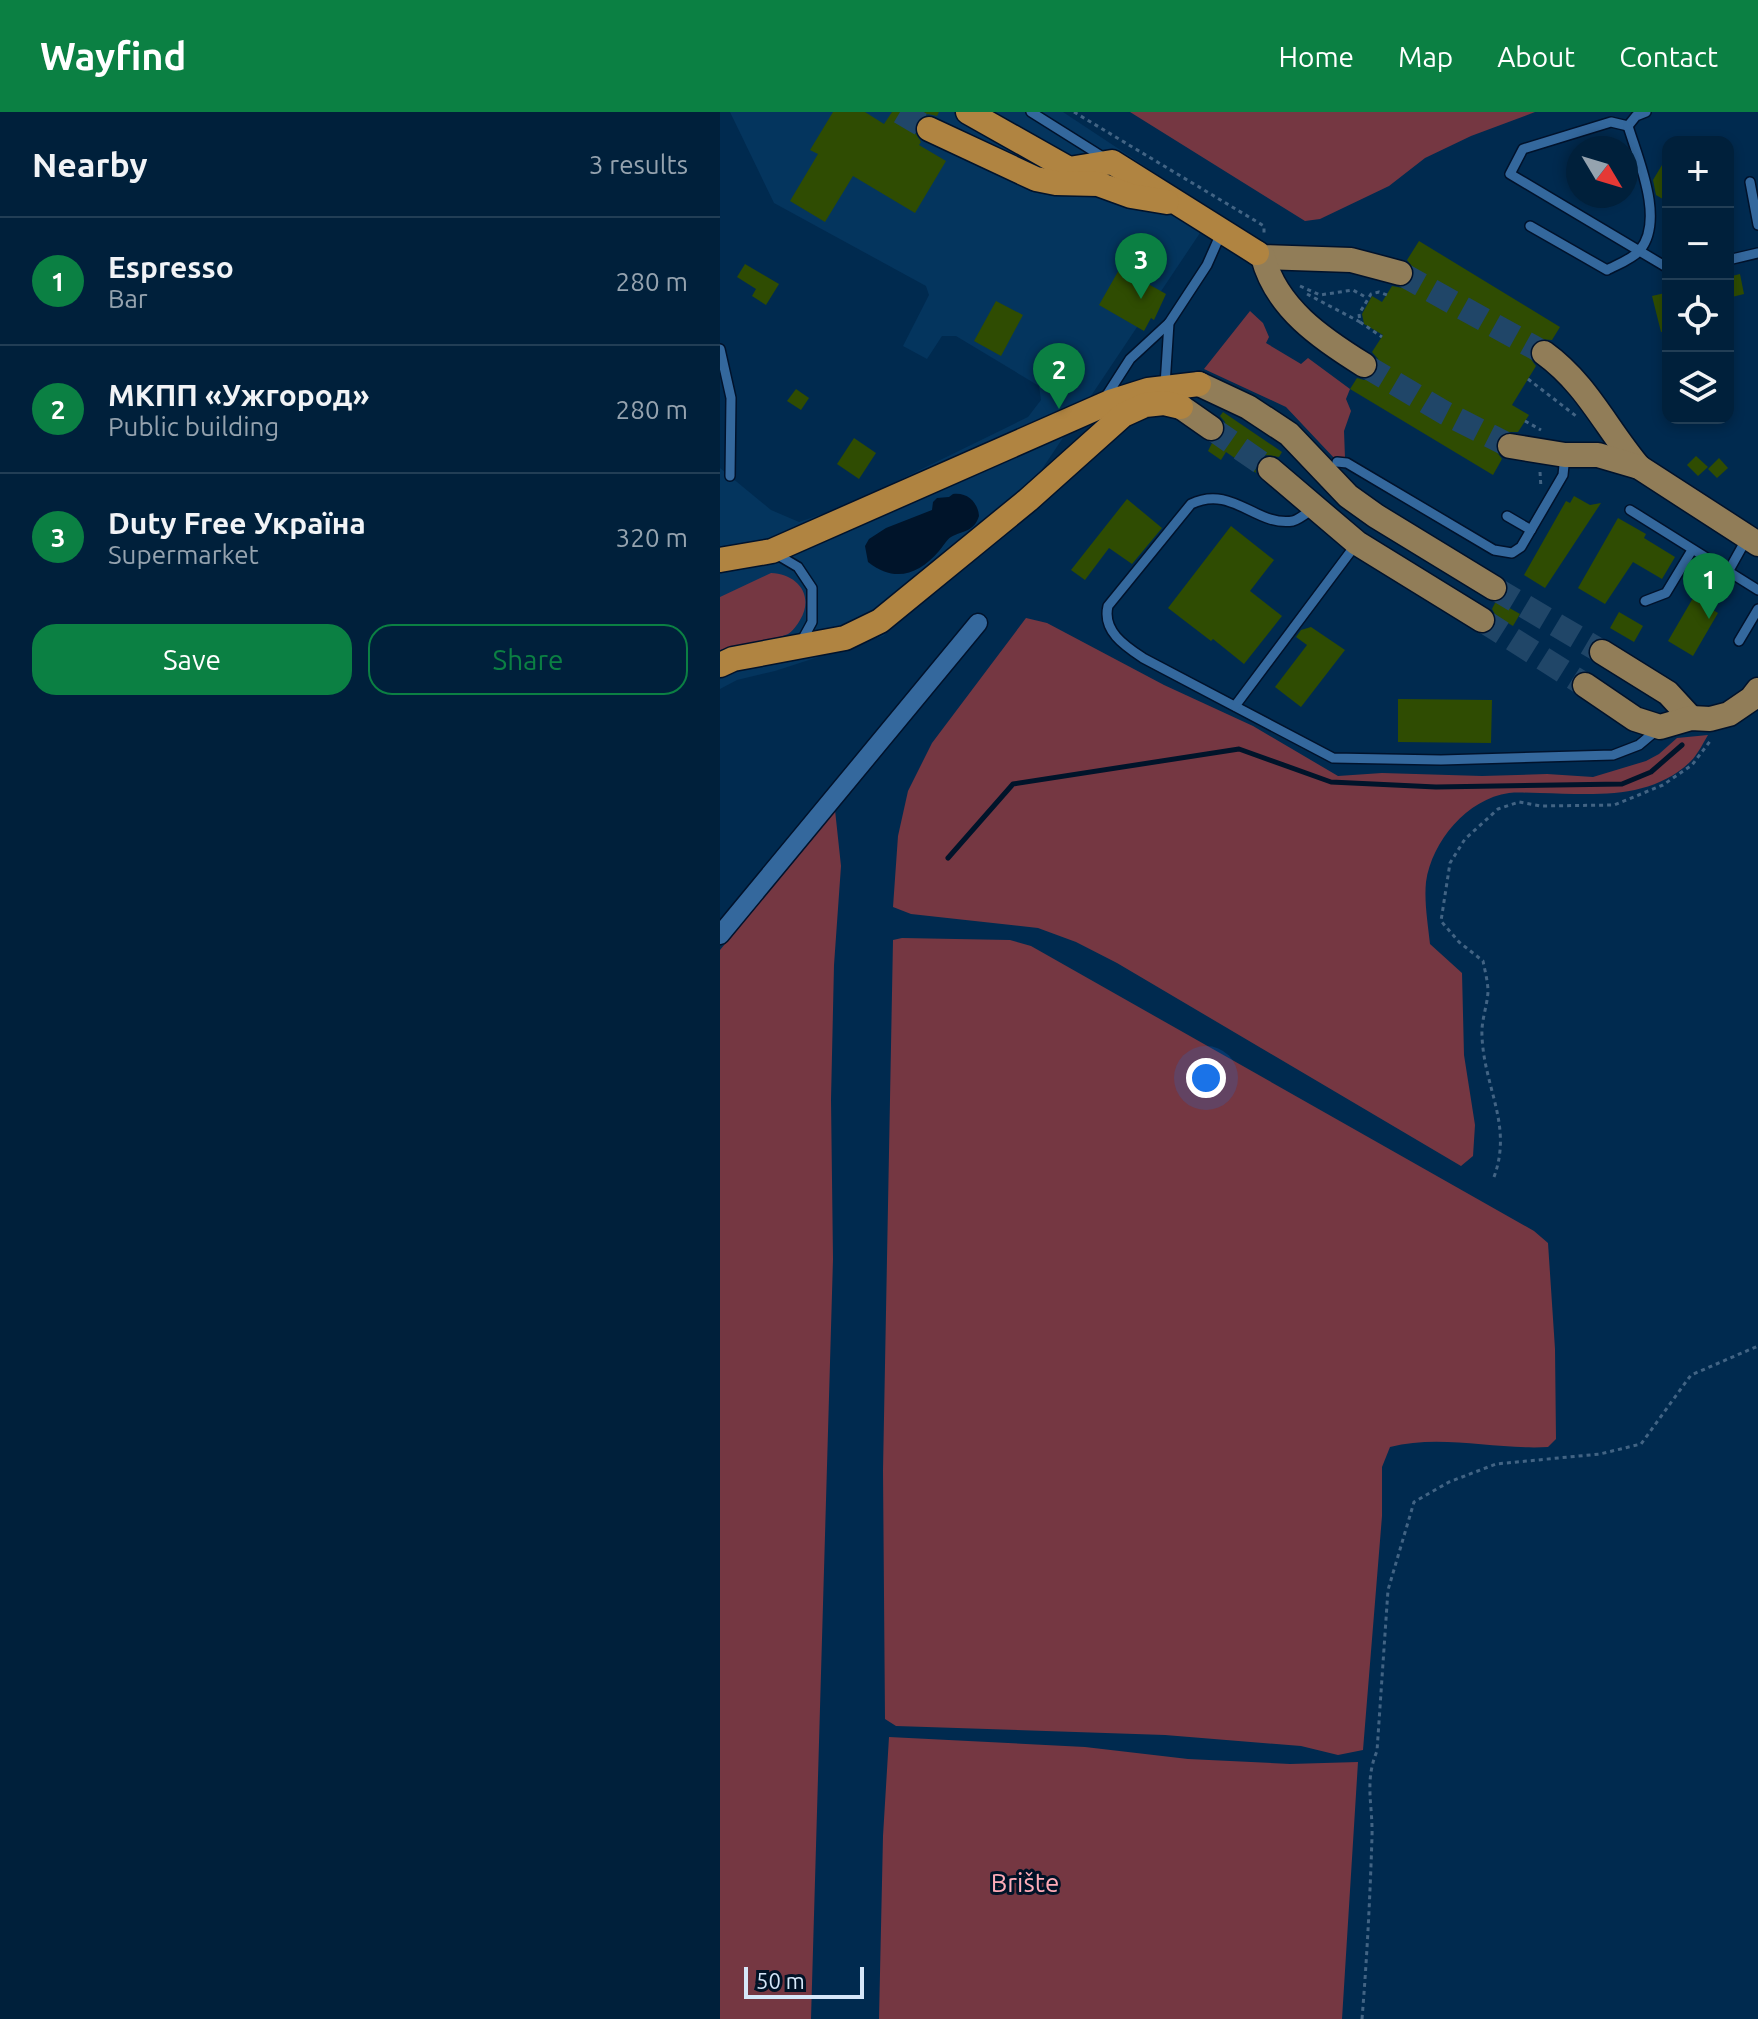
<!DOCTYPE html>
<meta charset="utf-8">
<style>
:root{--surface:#00203b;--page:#0e2d46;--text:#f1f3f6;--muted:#95a3af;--line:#223e55;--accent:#0b8043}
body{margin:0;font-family:Ubuntu,sans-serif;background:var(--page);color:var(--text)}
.controls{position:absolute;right:24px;top:24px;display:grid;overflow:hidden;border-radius:16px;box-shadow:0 4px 12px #0003}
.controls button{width:72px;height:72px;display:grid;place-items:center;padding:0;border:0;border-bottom:2px solid var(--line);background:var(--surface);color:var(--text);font:40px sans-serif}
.compass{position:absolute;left:846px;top:24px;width:72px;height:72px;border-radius:50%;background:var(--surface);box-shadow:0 4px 12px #0003;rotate:128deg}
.scale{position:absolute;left:24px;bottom:20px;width:120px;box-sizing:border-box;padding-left:8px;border:4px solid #d6e7f9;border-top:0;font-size:22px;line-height:28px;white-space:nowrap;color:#d6e7f9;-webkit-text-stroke:6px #001327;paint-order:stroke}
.you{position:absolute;left:486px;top:966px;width:28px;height:28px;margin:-20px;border:6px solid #fff;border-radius:50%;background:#1a73e8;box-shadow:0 0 0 12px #1a73e833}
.badge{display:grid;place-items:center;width:52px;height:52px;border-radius:50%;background:var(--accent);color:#fff;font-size:26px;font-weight:700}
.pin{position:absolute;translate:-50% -66px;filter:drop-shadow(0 2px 4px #0008)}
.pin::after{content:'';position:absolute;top:42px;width:28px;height:24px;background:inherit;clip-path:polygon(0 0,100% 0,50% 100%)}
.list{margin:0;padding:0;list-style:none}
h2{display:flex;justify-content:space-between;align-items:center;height:104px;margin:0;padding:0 32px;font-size:34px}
h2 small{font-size:26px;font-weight:400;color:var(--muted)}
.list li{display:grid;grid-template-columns:52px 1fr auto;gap:24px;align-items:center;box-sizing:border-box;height:128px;padding:0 32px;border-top:2px solid var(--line)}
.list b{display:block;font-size:30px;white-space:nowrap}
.list p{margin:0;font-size:26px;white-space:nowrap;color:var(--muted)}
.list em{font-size:26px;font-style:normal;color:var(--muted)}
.actions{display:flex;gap:16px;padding:24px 32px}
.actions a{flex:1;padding:18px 0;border:2px solid var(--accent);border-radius:24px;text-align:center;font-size:28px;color:var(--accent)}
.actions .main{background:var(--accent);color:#fff}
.icon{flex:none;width:44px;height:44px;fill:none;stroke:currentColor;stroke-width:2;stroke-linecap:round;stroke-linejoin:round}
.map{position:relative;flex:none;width:1038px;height:1907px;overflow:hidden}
header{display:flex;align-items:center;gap:48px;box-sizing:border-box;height:112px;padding:0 40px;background:var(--accent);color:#fff}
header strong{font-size:38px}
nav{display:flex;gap:44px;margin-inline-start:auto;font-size:28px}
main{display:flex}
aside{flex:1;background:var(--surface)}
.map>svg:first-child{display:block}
</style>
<header>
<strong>Wayfind</strong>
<nav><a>Home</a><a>Map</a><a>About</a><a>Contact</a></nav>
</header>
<main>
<aside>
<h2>Nearby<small>3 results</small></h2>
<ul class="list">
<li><span class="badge">1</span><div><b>Espresso</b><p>Bar</p></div><em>280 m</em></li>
<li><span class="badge">2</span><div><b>МКПП «Ужгород»</b><p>Public building</p></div><em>280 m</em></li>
<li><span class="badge">3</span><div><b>Duty Free Україна</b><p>Supermarket</p></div><em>320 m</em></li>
</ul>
<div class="actions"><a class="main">Save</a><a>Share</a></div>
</aside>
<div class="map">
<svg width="1038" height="1907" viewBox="0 0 1038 1907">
<rect width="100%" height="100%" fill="#002a4f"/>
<!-- built -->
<polygon fill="#04355e" points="10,0 343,0 494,100 282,417 163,524 55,559 17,568 0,577 0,356 51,398 79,410 126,394 308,305 321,288 319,274 236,224 222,224 207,247 183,234 209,183 206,174 54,91"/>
<!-- green -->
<g fill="#753742">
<polygon points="410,0 815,0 751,24 705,46 669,74 600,107 585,109"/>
<polygon points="530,199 543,211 549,225 546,231 581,252 588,246 630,277 626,287 631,299 624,319 625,346 615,347 566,295 484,257"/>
<path d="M51,461C77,462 95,483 80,508C77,513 73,519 68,522C53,529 18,533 0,538V485Z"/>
<path d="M306,506L327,511L444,573L533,614L618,664L662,661L762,664L827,662L873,665L926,649L939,642L957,626L988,623C983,631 978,642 971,649C930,689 872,682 820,681C810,681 799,680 789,681C747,687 712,729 706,770C704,790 708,812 710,832L742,861L744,943L755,1013L753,1044L741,1054L397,851L356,830L318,816L191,802L173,795L178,724L188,679L212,631Z"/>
<polygon points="115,698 121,754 114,853 111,988 113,1147 91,1907 0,1907 0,838"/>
<path d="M182,826L290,828L311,834L814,1119L828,1131L835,1237L836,1327L828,1335C776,1338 721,1322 670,1335L662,1355V1404L643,1638L618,1643L581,1634L445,1623L176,1614L165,1607L163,1359L173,828Z"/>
<polygon points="169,1625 365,1635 468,1647 570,1652 638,1650 622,1907 159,1907 163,1724"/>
</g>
<!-- water -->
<path fill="#00142a" d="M233,382C247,380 258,390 259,404C254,420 244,418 231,425C226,428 223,435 219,439C198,463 175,471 148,450L145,434L149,427L166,416L212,398L213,390L217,386L229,385Z"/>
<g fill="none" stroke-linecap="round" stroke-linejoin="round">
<!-- stream -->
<polyline stroke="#00142a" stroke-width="5" points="228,746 293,672 519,637 611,670 716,675 902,672 931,660 962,633"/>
</g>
<!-- building -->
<g fill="#2f4c02">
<polygon points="113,0 145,0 164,12 172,0 219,0 217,4 208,2 201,4 195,11 194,19 201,30 199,33 226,49 195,101 133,64 105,110 70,89 98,42 90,38"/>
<polygon points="948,43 948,90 936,83 933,68"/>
<polygon points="699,129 840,215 832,228 819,227 812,232 810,246 816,254 792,293 809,303 798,320 785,320 778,325 776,339 782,347 773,363 630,277 637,266 644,268 652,266 659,254 658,247 652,240 663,223 644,212 642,202 652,184 662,190 672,174 683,176 691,171 695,158 687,148"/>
<polygon points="25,152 59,172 46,193 32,184 36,177 17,165"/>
<polygon points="400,156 446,182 434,208 431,206 424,219 379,193"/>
<polygon points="1020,162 1024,182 1008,186 1008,165"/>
<polygon points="945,181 948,182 948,219 941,220 932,184"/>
<polygon points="276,189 303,203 281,244 254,229"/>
<polygon points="76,277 89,286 81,298 67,289"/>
<polygon points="503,300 562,340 559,345 546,343 539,347 535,354 536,361 506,340 501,348 488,339 492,331 503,325 506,318 505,310 500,304"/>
<polygon points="134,326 156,341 139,367 117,352"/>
<polygon points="976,344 988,355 978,364 967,353"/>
<polygon points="999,346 1008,356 997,366 988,357"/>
<polygon points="854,384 870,393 881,391 825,476 804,463 846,389 850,391"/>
<polygon points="407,387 442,416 412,452 389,436 365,468 351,458"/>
<polygon points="898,406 926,422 924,426 955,445 942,467 913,450 885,492 858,476"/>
<polygon points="511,414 554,448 530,479 562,504 524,552 493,527 491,529 448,496"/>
<polygon points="973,486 998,501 973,544 948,529"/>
<polygon points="779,490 800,502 793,514 776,504 772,497 775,491"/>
<polygon points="899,500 923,514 914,530 890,516"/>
<polygon points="591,515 625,538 581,595 555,575 587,533 576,525 581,518"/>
<polygon points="678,587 772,588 771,631 678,630"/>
</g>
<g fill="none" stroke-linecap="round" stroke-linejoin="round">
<!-- primary-tunnel -->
<g stroke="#204668" stroke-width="24" stroke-dasharray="24 12" stroke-linecap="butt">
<polyline points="680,161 824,241"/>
<polyline points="644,253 725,301 790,334"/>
<polyline points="491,316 550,357"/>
<polyline points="774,476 882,540"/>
<polyline points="762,508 865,573"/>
</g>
<!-- trunk-tunnel -->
<polyline stroke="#204668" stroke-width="24" stroke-dasharray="24 12" stroke-linecap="butt" points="180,0 209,17"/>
<!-- service casing -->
<g stroke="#00122b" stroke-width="12">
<g id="service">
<polyline points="311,0 386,47"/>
<polyline points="926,0 916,4 908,14 891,10 803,37 790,62 948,156"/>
<polyline points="1030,70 1038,113"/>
<path d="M810,114L887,158C896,153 913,147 920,138C945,108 918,47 908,14"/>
<polyline points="1008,148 1038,141"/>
<polyline points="0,237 11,286 10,364"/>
<polyline points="445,273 449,211 487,153 502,119"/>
<polyline points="385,286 410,247 449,211"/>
<polyline points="617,350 627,351 774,438 792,441 801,435 843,363 845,343"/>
<path d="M594,396C588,400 580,407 573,409C536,415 512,372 471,392L388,494C382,519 405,534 423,546L613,646L721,648L893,643L919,633L938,617"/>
<polyline points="910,398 1038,478"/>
<polyline points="787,404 811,418"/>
<polyline points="56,442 78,455 92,476 92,510 80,532"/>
<polyline points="1008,460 1027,426"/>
<polyline points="925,489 946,481 972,438"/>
<polyline points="1019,529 1038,497"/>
<polyline points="515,594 637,431"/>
</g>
</g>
<!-- minor casing -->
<g stroke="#00122b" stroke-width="21">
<polyline id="minor" points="0,823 258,511"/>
</g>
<!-- primary casing -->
<g stroke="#00122b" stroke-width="27">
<g id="primary">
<polyline points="537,141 543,145 631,148 680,161"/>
<path d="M543,145C556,196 602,227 644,253"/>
<path d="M824,241C867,272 886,316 919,355"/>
<polyline points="479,272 528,295 569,322 628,384 656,404 774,476"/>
<polyline points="461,295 491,316"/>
<polyline points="790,334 845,343 878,343 919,355 1038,432"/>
<polyline points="550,357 637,431 762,508"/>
<polyline points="882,540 948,581 971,606"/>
<polyline points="865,573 915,607 940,615 971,606 990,607 1009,602 1031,587 1038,578"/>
</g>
</g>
<!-- trunk casing -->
<g stroke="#00122b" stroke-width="27">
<g id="trunk">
<polyline points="248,0 349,57 392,50 537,141"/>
<polyline points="209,17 316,67 336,71 378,72 411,84 447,90"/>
<polyline points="0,448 52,439 390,290 428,278 479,272"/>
<polyline points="0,553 13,547 125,526 160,509 308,388 403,303 425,293 444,291 461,295"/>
</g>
</g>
<!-- path -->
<g stroke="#426484" stroke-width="3" stroke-dasharray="4 4" stroke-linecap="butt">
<polyline points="354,0 544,114 544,121"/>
<polyline points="580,174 600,183 633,178 647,186"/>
<polyline points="587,182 640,210 639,202 651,182 659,180 667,183"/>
<polyline points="640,210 662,225"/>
<polyline points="808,267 856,304"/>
<polyline points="805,309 821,318"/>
<polyline points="820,360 821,376"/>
<path d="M774,1065C793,1013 764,976 762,924C761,909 767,895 768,880C768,870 765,859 763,849L739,830L721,809L730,751L745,727L778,697L799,690L821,694L894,693L943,673L972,653L991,628"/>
<path d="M642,1907C647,1846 650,1786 652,1725C653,1693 644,1670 657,1639L668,1478L694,1390L729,1370L776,1352L880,1342L921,1332L971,1263L1038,1234"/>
</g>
<!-- service -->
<use href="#service" stroke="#34689d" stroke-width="9"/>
<!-- minor -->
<use href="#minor" stroke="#34689d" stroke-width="18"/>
<!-- primary -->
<use href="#primary" stroke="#917d58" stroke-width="24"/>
<!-- trunk -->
<use href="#trunk" stroke="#b08441" stroke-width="24"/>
</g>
<g text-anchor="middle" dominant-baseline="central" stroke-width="6" stroke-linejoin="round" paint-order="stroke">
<!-- park labels -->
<g font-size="26" fill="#ffacb8" stroke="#001327">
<text x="305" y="1770">Brište</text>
</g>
</g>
</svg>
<div class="controls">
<button>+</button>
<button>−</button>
<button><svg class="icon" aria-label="locate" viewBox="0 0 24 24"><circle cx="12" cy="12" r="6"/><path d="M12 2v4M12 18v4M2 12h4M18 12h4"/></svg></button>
<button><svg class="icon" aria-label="layers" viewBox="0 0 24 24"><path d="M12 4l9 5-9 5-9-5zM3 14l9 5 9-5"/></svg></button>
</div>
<svg class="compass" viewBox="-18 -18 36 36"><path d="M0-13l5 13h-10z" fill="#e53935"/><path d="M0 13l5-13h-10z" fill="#95a3af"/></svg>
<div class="scale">50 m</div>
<div class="you"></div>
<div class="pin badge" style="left:989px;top:507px">1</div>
<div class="pin badge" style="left:339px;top:297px">2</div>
<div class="pin badge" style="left:421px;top:187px">3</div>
</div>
</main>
